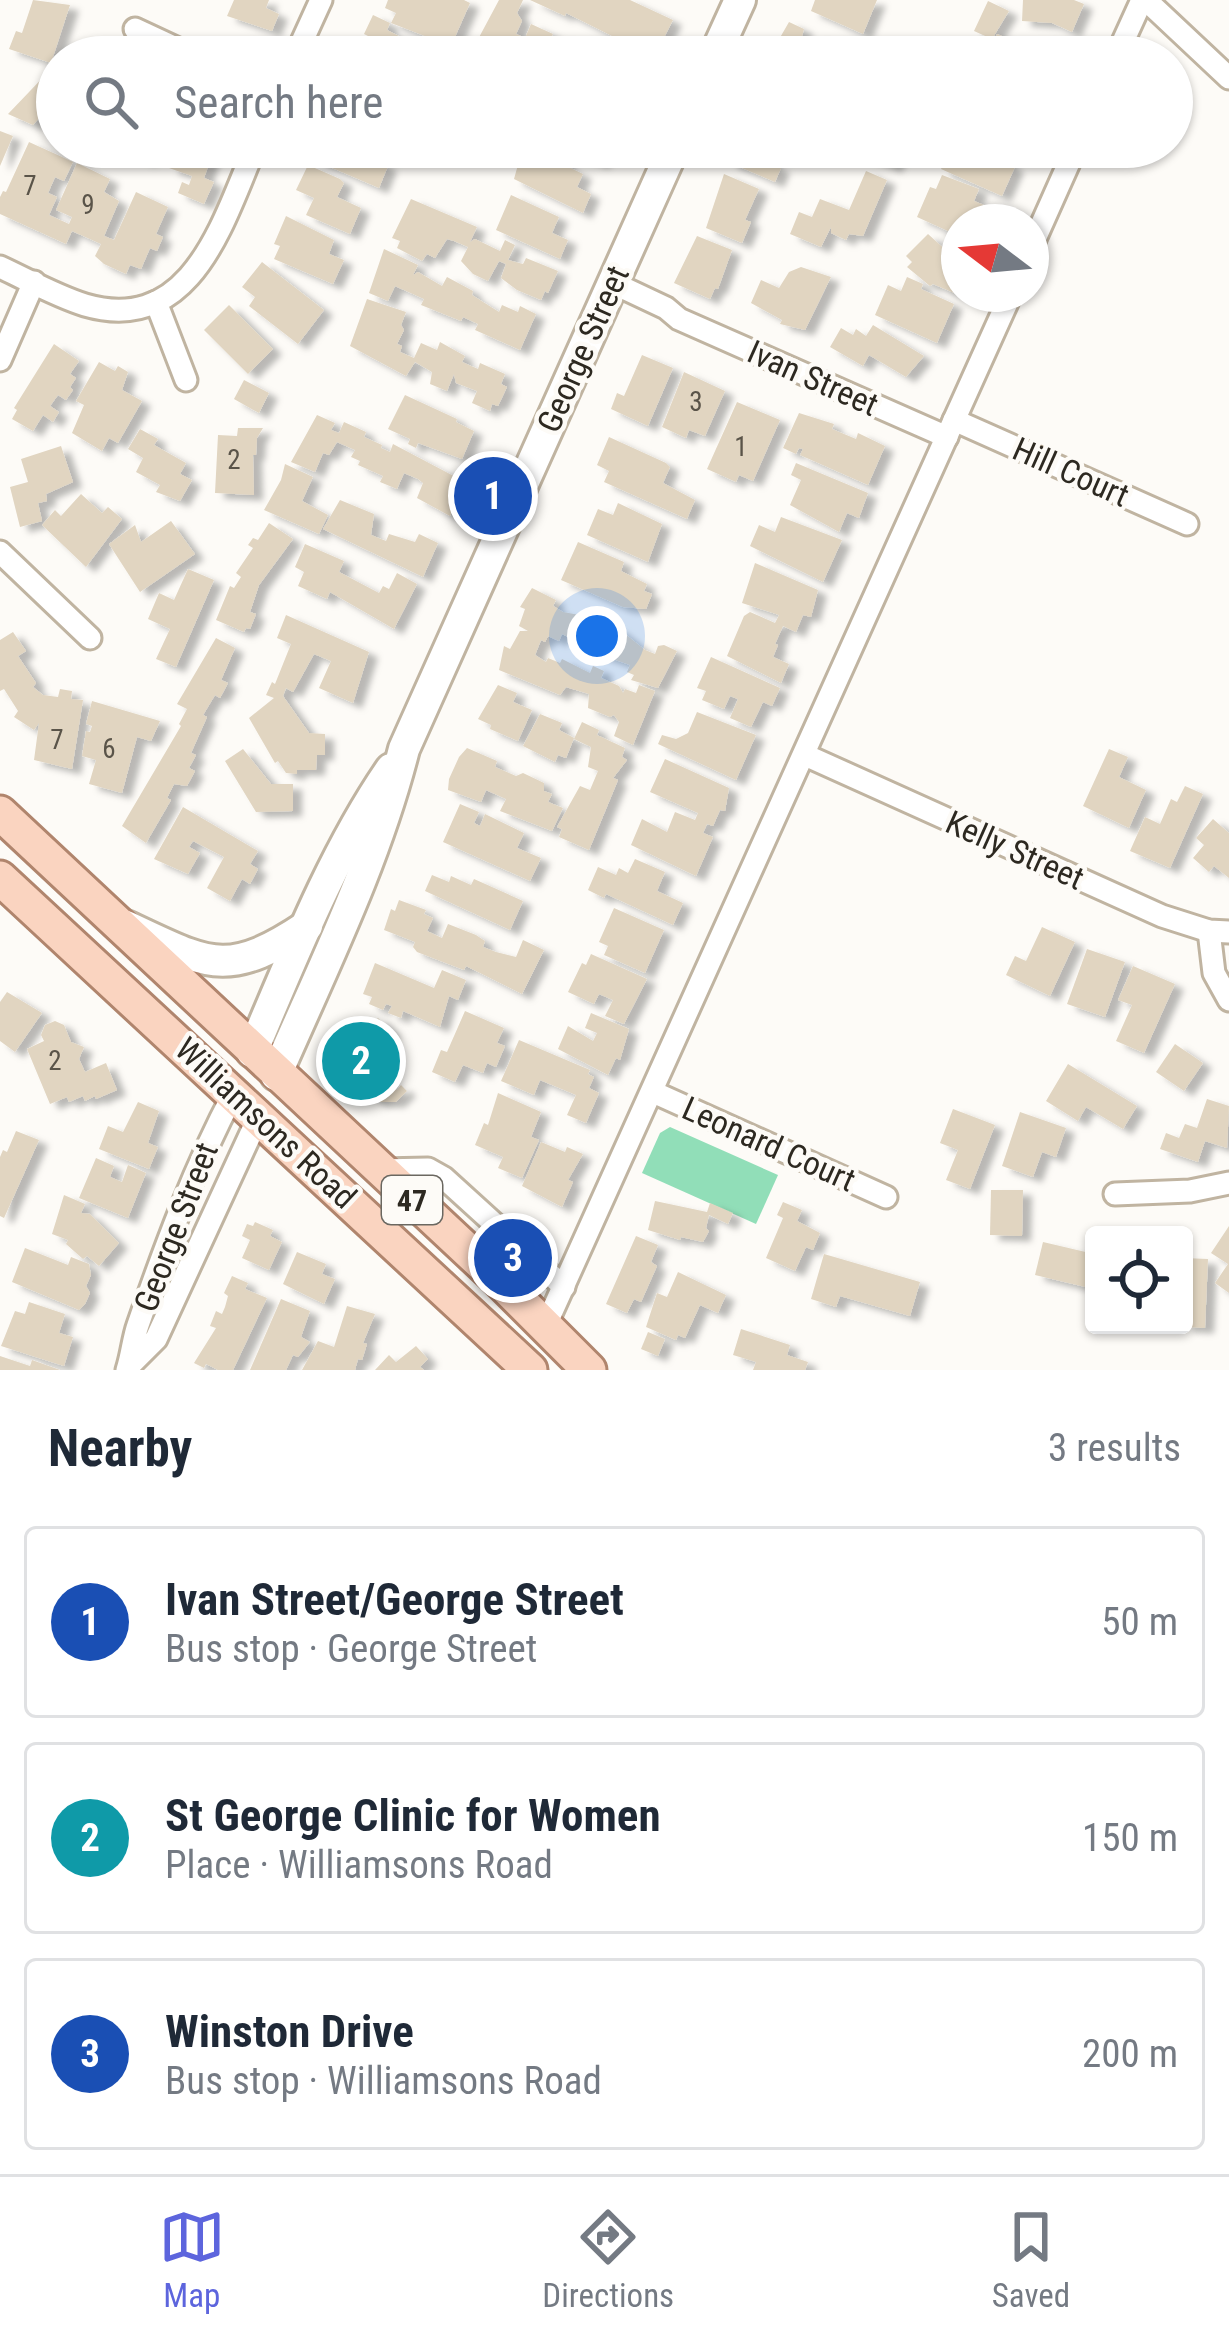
<!DOCTYPE html>
<meta charset="utf-8">
<style>
:root{--surface:#fff;--page:#f2f2f3;--text:#1f2937;--muted:#747a83;--line:#e0e1e3;--accent:#5d65dd}
body{margin:0;font-family:"Roboto Condensed",sans-serif;background:var(--page);color:var(--text)}
.controls{position:absolute;right:36px;bottom:36px;display:grid;overflow:hidden;border-radius:12px;box-shadow:0 3px 9px #0004}
.controls button{width:108px;height:108px;display:grid;place-items:center;padding:0;border:0;border-bottom:3px solid var(--line);background:var(--surface);color:var(--text);font:60px sans-serif}
.compass{position:absolute;left:941px;top:204px;width:108px;height:108px;border-radius:50%;background:var(--surface);box-shadow:0 3px 9px #0004;rotate:286deg}
.you{position:absolute;left:597px;top:636px;width:42px;height:42px;margin:-30px;border:9px solid #fff;border-radius:50%;background:#1a73e8;box-shadow:0 0 0 18px #1a73e833}
.badge{display:grid;place-items:center;width:78px;height:78px;border-radius:50%;background:var(--accent);color:#fff;font-size:39px;font-weight:700}
.pin{position:absolute;translate:-50% -50%;border:6px solid #fff;box-shadow:0 3px 12px #0006}
.list{margin:0;padding:0;list-style:none}
h2{display:flex;justify-content:space-between;align-items:center;height:156px;margin:0;padding:0 48px;font-size:51px}
h2 small{font-size:39px;font-weight:400;color:var(--muted)}
.list li{display:grid;grid-template-columns:78px 1fr auto;gap:36px;align-items:center;box-sizing:border-box;height:192px;margin:0 24px 24px;padding:0 24px;border:3px solid var(--line);border-radius:12px}
.list b{display:block;font-size:45px;white-space:nowrap}
.list p{margin:0;font-size:39px;white-space:nowrap;color:var(--muted)}
.list em{font-size:39px;font-style:normal;color:var(--muted)}
.icon{flex:none;width:66px;height:66px;fill:none;stroke:currentColor;stroke-width:2;stroke-linecap:round;stroke-linejoin:round}
.map{position:relative;flex:none;width:1229px;height:1370px;overflow:hidden}
.search{position:absolute;background:var(--surface);box-shadow:0 3px 9px #0004;left:36px;right:36px;top:36px;height:132px;display:flex;align-items:center;gap:30px;box-sizing:border-box;padding:0 42px;border-radius:66px;color:var(--muted);font-size:45px}
.sheet{height:804px;background:var(--surface)}
nav{display:flex;justify-content:space-around;align-items:center;box-sizing:border-box;height:168px;border-top:3px solid var(--line);background:var(--surface);font-size:33px;color:var(--muted)}
nav a{display:grid;justify-items:center;gap:6px}
nav .on{color:var(--accent)}
.map>svg:first-child{display:block}
</style>
<div class="map">
<svg width="1229" height="1370" viewBox="0 0 1229 1370">
<defs>
<filter id="shadow"><feDropShadow dx="9" dy="5.5" stdDeviation="3" flood-color="#0004"/></filter>
</defs>
<rect width="100%" height="100%" fill="#fdfbf7"/>
<!-- green -->
<polygon fill="#91deb8" points="670,1127 778,1175 756,1224 642,1173 660,1133"/>
<!-- building -->
<g fill="#e1d5c1" filter="url(#shadow)">
<polygon points="33,0 70,5 51,63 9,49 16,31 22,33"/>
<polygon points="234,0 269,0 266,8 279,14 272,31 227,16"/>
<polygon points="388,0 464,0 470,3 451,46 391,23 396,13 385,8"/>
<polygon points="499,0 523,0 517,13 522,21 516,34 523,37 514,57 493,57 485,53 487,48 476,43"/>
<polygon points="530,0 630,0 673,20 654,57 566,13 565,16"/>
<polygon points="815,0 877,0 863,34 811,11"/>
<polygon points="1023,0 1074,0 1084,4 1072,32 1052,23 1022,21"/>
<polygon points="988,1 1009,11 992,39 974,31"/>
<polygon points="373,15 390,23 387,30 424,49 436,55 440,45 452,50 449,57 363,57 372,38 364,34"/>
<polygon points="789,22 804,29 799,47 811,52 818,36 855,57 786,57 774,48"/>
<polygon points="531,24 553,34 551,37 558,40 559,36 578,40 588,46 586,50 603,57 517,57"/>
<polygon points="997,34 1022,45 1018,53 1027,57 986,57"/>
<polygon points="51,69 57,74 57,117 48,127 39,118 33,125 8,114"/>
<polygon points="0,131 13,136 0,166"/>
<polygon points="29,142 73,162 64,181 55,177 48,193 57,197 49,215 69,224 72,217 56,210 77,163 110,179 104,192 119,201 104,236 114,240 136,192 168,207 156,234 163,237 157,251 150,248 141,269 130,265 126,274 104,264 95,256 101,244 72,231 66,244 0,214 0,197 3,191 6,192"/>
<polygon points="126,147 154,147 146,161"/>
<polygon points="177,147 215,147 204,178 214,182 204,204 178,193 182,182 189,185 192,176 169,168"/>
<polygon points="322,147 381,147 375,160 388,166 379,188 316,161"/>
<polygon points="538,147 568,157 564,165 583,174 577,187 591,194 583,213 514,179 521,154 533,159"/>
<polygon points="558,147 610,147 600,163"/>
<polygon points="735,147 777,147 770,163 781,168 775,182 728,162"/>
<polygon points="841,147 902,147 893,167"/>
<polygon points="951,147 982,147 980,152 1015,167 1002,196 941,169"/>
<polygon points="992,147 1014,147 1007,162 989,154"/>
<polygon points="308,165 340,179 344,183 337,197 361,208 350,234 306,215 314,198 296,190"/>
<polygon points="866,171 887,180 863,236 849,234 846,240 831,233 831,227 821,247 790,234 799,212 812,217 820,199 849,210"/>
<polygon points="724,174 759,189 745,220 751,222 742,243 706,228"/>
<polygon points="942,175 979,189 974,201 984,205 980,212 986,215 983,222 959,222 959,236 917,217 930,187 936,189"/>
<polygon points="511,195 559,217 552,233 568,240 560,259 496,230"/>
<polygon points="411,199 477,227 470,242 475,239 500,251 505,240 515,245 508,260 523,264 526,258 558,271 548,293 545,291 541,300 517,290 501,278 506,264 499,261 488,281 473,274 461,261 468,247 454,241 447,239 435,258 427,254 422,261 397,248 400,241 392,238"/>
<polygon points="286,216 334,240 329,254 344,260 333,284 274,259 280,246 274,244"/>
<polygon points="928,234 959,262 959,295 933,284 930,286 907,267 912,262 906,256"/>
<polygon points="697,236 732,250 718,289 715,288 710,299 674,283"/>
<polygon points="384,249 418,265 413,275 418,272 442,286 447,277 473,291 472,295 499,312 502,305 518,312 520,306 536,314 520,350 475,330 478,324 463,317 461,321 421,305 424,299 395,286 388,301 369,293"/>
<polygon points="262,262 324,310 298,344 249,306 255,297 242,287"/>
<polygon points="801,267 831,277 805,330 780,324 782,320 751,303 761,280 779,288 789,272"/>
<polygon points="907,277 923,284 921,289 954,304 937,343 875,315 888,285 901,291"/>
<polygon points="367,299 406,312 401,325 404,330 397,344 402,346 400,352 414,358 421,343 437,350 440,342 465,356 462,362 478,369 480,363 505,374 501,384 507,387 498,406 492,404 490,411 472,403 477,391 456,383 454,374 447,391 430,384 432,372 415,362 406,376 350,346"/>
<polygon points="229,305 273,349 248,374 204,330"/>
<polygon points="873,325 924,356 906,377 869,355 863,366 830,347 841,328 853,335 856,329 866,336"/>
<polygon points="54,344 79,361 70,374 76,378 70,387 73,390 66,400 58,395 50,406 59,412 53,422 43,415 33,431 12,419 17,410 14,408"/>
<polygon points="642,355 673,368 648,426 611,409 617,393 624,396"/>
<polygon points="99,362 115,371 118,366 128,372 122,390 142,401 118,443 109,438 102,451 72,433 84,405 76,401"/>
<polygon points="684,372 725,391 705,436 689,430 686,438 662,427"/>
<polygon points="244,380 269,393 259,413 234,399"/>
<polygon points="405,395 457,419 456,422 474,431 462,459 418,443 416,448 408,444 410,439 388,429"/>
<polygon points="737,402 780,420 753,481 739,475 736,482 707,469"/>
<polygon points="799,413 834,424 832,429 856,439 858,433 885,446 868,485 800,455 803,449 799,448 796,454 783,448"/>
<polygon points="317,415 335,423 331,430 339,433 344,422 366,432 364,437 382,445 381,448 390,452 393,444 465,482 450,516 417,498 423,483 418,479 404,473 397,489 380,482 383,476 358,465 360,461 351,457 355,450 337,442 329,455 323,453 315,472 291,462"/>
<polygon points="238,428 263,428 257,438 256,455 253,455 254,495 215,493 218,435 237,436"/>
<polygon points="140,429 158,439 154,445 186,463 180,474 192,480 180,501 156,492 160,485 136,472 143,458 128,449"/>
<polygon points="609,437 666,463 670,467 663,483 695,500 687,519 604,482 609,471 597,465"/>
<polygon points="61,446 73,482 46,494 47,501 38,503 42,521 20,527 10,487 28,482 21,459"/>
<polygon points="796,463 868,493 859,518 847,513 839,532 790,505 801,480 791,475"/>
<polygon points="285,464 313,477 302,501 328,515 319,534 264,510 281,480"/>
<polygon points="81,494 102,513 108,507 122,519 86,567 42,525 55,510 61,516"/>
<polygon points="340,500 374,514 371,535 386,541 389,534 415,542 419,534 438,543 423,577 323,529"/>
<polygon points="618,503 662,524 648,562 587,535 598,509 613,515"/>
<polygon points="781,517 842,540 823,582 750,546 759,525 775,532"/>
<polygon points="171,521 195,554 140,592 109,544 135,525 141,542"/>
<polygon points="269,523 293,539 259,585 250,612 256,614 250,629 246,628 244,632 216,620 230,586 234,588 241,577 236,573 253,548 248,545 253,538 258,540"/>
<polygon points="578,542 624,562 621,571 647,584 644,591 652,594 646,609 623,607 561,580"/>
<polygon points="305,544 344,561 339,572 379,593 383,586 389,589 397,573 417,584 394,629 330,592 327,599 298,586 304,572 295,567"/>
<polygon points="755,563 818,590 811,617 803,615 796,632 783,626 775,644 778,645 773,657 789,664 781,683 727,656 744,616 750,612 775,623 779,615 742,603"/>
<polygon points="188,569 214,580 176,667 156,659 170,629 148,619 159,593 174,600"/>
<polygon points="532,588 556,600 553,606 563,612 596,618 619,629 645,650 655,654 658,646 664,645 677,651 658,688 631,680 634,675 627,672 630,665 576,646 578,642 562,634 559,641 548,636 545,642 541,640 535,655 546,662 548,658 560,663 562,659 590,673 593,666 604,671 601,678 619,686 623,693 625,689 636,693 639,685 655,691 633,745 614,736 619,722 614,715 610,717 588,708 589,694 566,687 560,695 499,670 504,646 510,649 520,631 528,631 519,626 525,609 520,607"/>
<polygon points="286,615 369,652 353,703 319,688 331,661 314,654 293,692 286,688 283,696 309,733 325,734 325,755 317,755 316,770 297,770 297,774 286,773 278,761 275,763 249,718 274,698 266,695 272,682 275,684 291,644 277,638"/>
<polygon points="13,632 26,651 18,656 36,683 33,687 43,695 58,697 60,689 72,691 71,699 83,700 72,769 34,760 39,723 34,730 14,717 18,711 4,689 0,691 0,640"/>
<polygon points="216,638 235,648 221,680 228,683 220,698 215,695 203,715 207,717 191,753 196,755 189,768 195,771 187,786 174,784 167,798 171,800 146,843 122,826 181,726 179,724 187,709 177,704"/>
<polygon points="711,657 780,688 772,706 763,702 751,727 730,718 738,699 730,696 724,709 702,700 706,691 697,688"/>
<polygon points="498,685 517,693 513,702 532,710 518,741 490,729 491,725 478,719"/>
<polygon points="92,701 160,721 151,741 137,737 122,793 89,784 96,760 82,756 86,731 90,732 92,726 86,724"/>
<polygon points="697,712 756,735 736,780 658,744 662,735 676,739 688,733"/>
<polygon points="540,714 562,723 559,730 574,738 566,758 558,755 555,762 523,746"/>
<polygon points="582,722 599,730 597,735 625,748 622,757 627,760 613,778 618,780 589,850 559,837 562,829 557,827 580,786 590,790 598,771 588,767 591,747 574,739"/>
<polygon points="467,748 497,761 495,767 516,776 523,773 544,783 544,791 552,794 548,802 563,808 552,831 500,811 506,799 486,790 481,802 448,790 449,779 459,757"/>
<polygon points="243,749 271,784 293,784 293,811 256,812 225,761"/>
<polygon points="1109,749 1128,757 1119,777 1146,790 1129,828 1083,806"/>
<polygon points="665,759 729,788 725,811 720,810 713,826 707,824 703,833 713,837 696,876 631,845 642,819 667,832 675,812 695,820 698,813 650,792"/>
<polygon points="1185,786 1203,794 1170,868 1130,851 1145,817 1160,824 1171,799 1177,802"/>
<polygon points="460,804 479,812 474,823 480,826 485,814 524,833 517,848 541,858 530,881 443,842"/>
<polygon points="183,807 258,851 250,864 258,869 250,884 242,879 230,901 207,888 224,857 193,841 189,847 200,853 188,874 154,859"/>
<polygon points="1213,819 1229,833 1229,878 1214,866 1209,872 1193,858 1204,845 1196,838"/>
<polygon points="635,859 665,872 657,891 683,903 673,925 606,894 604,898 588,890 598,867 616,875 619,868 628,873"/>
<polygon points="432,875 449,882 451,876 471,885 474,879 523,901 510,930 425,891"/>
<polygon points="399,900 426,910 424,914 433,918 427,931 442,938 448,924 476,935 485,941 483,947 496,952 516,957 523,940 544,950 522,994 466,966 464,970 417,952 413,947 415,942 384,930 391,909 395,911"/>
<polygon points="614,908 664,930 645,973 604,955 608,946 599,942"/>
<polygon points="1042,927 1075,942 1050,996 1006,975 1015,956 1026,961"/>
<polygon points="1087,949 1125,962 1105,1017 1067,1004"/>
<polygon points="591,954 647,979 624,1024 605,1016 613,1000 599,994 594,1004 568,992 582,963 586,965"/>
<polygon points="375,963 434,988 442,970 466,980 458,1000 449,996 440,1027 403,1011 401,1018 388,1013 392,1006 386,1004 383,1010 369,1004 372,997 363,994"/>
<polygon points="1133,966 1175,984 1144,1053 1116,1041 1132,1005 1118,1000"/>
<polygon points="7,992 42,1013 15,1052 0,1041 0,1002"/>
<polygon points="465,1011 504,1028 497,1043 505,1046 496,1067 487,1063 483,1073 463,1065 455,1082 432,1072 441,1050 447,1052"/>
<polygon points="591,1013 629,1029 620,1060 616,1058 608,1075 558,1049 568,1026 593,1041 597,1033 585,1028"/>
<polygon points="378,1018 392,1032 380,1044 380,1057 372,1066 397,1090 401,1085 407,1091 396,1102 377,1102 340,1067 369,1037 365,1032"/>
<polygon points="55,1021 64,1025 71,1042 84,1047 79,1059 85,1072 106,1063 117,1090 96,1099 95,1096 85,1101 83,1096 69,1102 67,1097 50,1104 27,1049 44,1041 41,1035 45,1025"/>
<polygon points="519,1040 590,1070 588,1074 594,1077 589,1088 599,1093 586,1123 567,1115 576,1095 540,1080 534,1095 501,1081"/>
<polygon points="1175,1044 1203,1063 1184,1091 1156,1072"/>
<polygon points="1068,1064 1137,1106 1123,1129 1086,1107 1078,1121 1046,1101"/>
<polygon points="498,1093 541,1112 531,1137 539,1140 522,1178 498,1168 503,1157 475,1145 484,1123 488,1125"/>
<polygon points="1207,1099 1229,1106 1227,1148 1205,1141 1198,1162 1160,1149 1166,1133 1179,1138 1185,1124 1197,1128"/>
<polygon points="138,1102 159,1111 148,1143 158,1147 149,1169 99,1149 108,1126 123,1132"/>
<polygon points="953,1109 995,1125 970,1189 946,1180 958,1150 940,1143"/>
<polygon points="1020,1112 1066,1128 1056,1157 1042,1152 1033,1177 1002,1166"/>
<polygon points="16,1131 39,1140 4,1218 0,1216 0,1157 3,1150 7,1152"/>
<polygon points="541,1142 565,1152 567,1147 583,1154 568,1180 573,1182 562,1207 522,1186"/>
<polygon points="96,1158 114,1166 110,1177 122,1182 128,1165 146,1173 128,1218 79,1198"/>
<polygon points="991,1190 1023,1190 1022,1236 990,1235"/>
<polygon points="64,1195 85,1204 81,1213 90,1214 119,1243 99,1266 87,1256 83,1259 66,1244 68,1240 52,1234"/>
<polygon points="655,1201 707,1212 710,1203 733,1213 728,1224 709,1215 706,1228 709,1231 703,1242 681,1237 680,1240 648,1230"/>
<polygon points="783,1202 802,1210 797,1221 820,1233 813,1250 806,1247 795,1271 766,1258 783,1218 777,1215"/>
<polygon points="255,1222 273,1230 270,1236 282,1242 269,1270 242,1258 250,1240 242,1236 247,1224 253,1226"/>
<polygon points="1229,1226 1229,1293 1215,1283 1228,1264 1211,1253"/>
<polygon points="636,1236 658,1245 651,1262 657,1266 641,1302 634,1299 627,1313 606,1304"/>
<polygon points="1043,1242 1094,1254 1094,1289 1035,1275"/>
<polygon points="25,1248 68,1265 71,1257 89,1264 91,1275 86,1286 90,1293 85,1304 79,1310 12,1282"/>
<polygon points="297,1252 326,1264 322,1274 335,1279 324,1304 283,1284"/>
<polygon points="824,1254 920,1282 910,1316 840,1296 836,1307 811,1299"/>
<polygon points="1184,1258 1208,1259 1205,1328 1184,1327"/>
<polygon points="678,1272 726,1295 718,1313 700,1305 685,1338 678,1335 676,1340 646,1327 657,1293 667,1297"/>
<polygon points="232,1276 248,1283 245,1289 267,1298 233,1370 218,1370 206,1364 204,1368 194,1363 216,1328 210,1326 216,1311 222,1314 225,1307 228,1296 224,1293"/>
<polygon points="281,1299 310,1311 301,1337 310,1342 298,1357 293,1355 286,1370 250,1370"/>
<polygon points="29,1302 65,1314 59,1333 73,1337 64,1366 1,1346 15,1311 25,1314"/>
<polygon points="347,1306 375,1314 363,1343 367,1344 362,1360 358,1359 355,1370 302,1370 318,1341 334,1347"/>
<polygon points="741,1329 790,1345 787,1355 808,1362 805,1370 753,1370 756,1362 733,1355"/>
<polygon points="648,1332 665,1339 658,1356 641,1349"/>
<polygon points="416,1346 428,1359 420,1367 424,1370 375,1370 389,1355 396,1362"/>
<polygon points="0,1356 30,1366 32,1360 60,1370 0,1370"/>
</g>
<g fill="none" stroke-linecap="round" stroke-linejoin="round">
<!-- street casing -->
<g stroke="#c0b4a1" stroke-width="27">
<g id="street">
<polyline points="1146,0 1229,78"/>
<polyline points="135,29 195,57"/>
<polyline points="295,57 321,0"/>
<polyline points="1116,57 1142,0"/>
<polyline points="1031,248 1076,147"/>
<path d="M0,267C28,280 56,296 85,305C192,336 223,221 255,147"/>
<polyline points="613,283 666,308 679,319 947,437"/>
<polyline points="156,302 186,380"/>
<polyline points="0,360 34,282"/>
<polyline points="954,420 1187,524"/>
<polyline points="0,552 90,638"/>
<polyline points="805,755 1162,916 1209,931 1229,932"/>
<polyline points="1209,931 1214,973 1229,1000"/>
<polyline points="653,1092 886,1197"/>
<polyline points="380,1170 428,1169 444,1178 564,1287"/>
<polyline points="1115,1194 1190,1191 1229,1183"/>
<polyline points="545,1327 1011,294"/>
<polyline points="130,1365 156,1339 259,1116"/>
<path d="M127,1370C132,1355 133,1339 138,1325C165,1247 195,1166 234,1093"/>
</g>
</g>
<!-- secondary casing -->
<g stroke="#c0b4a1" stroke-width="36">
<g id="secondary">
<polyline points="714,57 740,0"/>
<path d="M126,926C208,964 226,980 307,926"/>
<path d="M252,1052C292,958 333,853 391,769"/>
<path d="M276,1075C323,967 375,863 404,749L674,147"/>
</g>
</g>
<!-- primary casing -->
<g stroke="#b0856d" stroke-width="39">
<g id="primary">
<polyline points="0,813 497,1278 589,1370"/>
<polyline points="0,878 530,1370"/>
</g>
</g>
<!-- street -->
<use href="#street" stroke="#fff" stroke-width="21"/>
<!-- secondary -->
<use href="#secondary" stroke="#fff" stroke-width="30"/>
<!-- primary -->
<use href="#primary" stroke="#fad4c0" stroke-width="33"/>
</g>
<g text-anchor="middle" dominant-baseline="central" stroke-width="9" stroke-linejoin="round" paint-order="stroke">
<!-- number labels -->
<g font-size="27" fill="#5a5449">
<text x="30" y="186">7</text>
<text x="88" y="205">9</text>
<text x="696" y="402">3</text>
<text x="741" y="447">1</text>
<text x="234" y="460">2</text>
<text x="57" y="740">7</text>
<text x="109" y="749">6</text>
<text x="55" y="1061">2</text>
</g>
<!-- shield labels -->
<rect fill="#fdfbf7" stroke="#6b6861" stroke-width="3" x="382" y="1176" width="60" height="48" rx="9"/>
<g font-size="30" font-weight="bold" fill="#2d2921">
<text x="412" y="1200">47</text>
</g>
<!-- street labels -->
<g font-size="33" fill="#2d2921" stroke="#fdfbf7">
<text transform="translate(583 349) rotate(-66)">George Street</text>
<text transform="translate(813 378) rotate(24)">Ivan Street</text>
<text transform="translate(1071 472) rotate(24)">Hill Court</text>
<text transform="translate(1015 850) rotate(24)">Kelly Street</text>
<text transform="translate(266 1123) rotate(43)">Williamsons Road</text>
<text transform="translate(769 1144) rotate(24)">Leonard Court</text>
<text transform="translate(176 1227) rotate(-69)">George Street</text>
</g>
</g>
</svg>
<div class="controls">
<button><svg class="icon" aria-label="locate" viewBox="0 0 24 24"><circle cx="12" cy="12" r="6"/><path d="M12 2v4M12 18v4M2 12h4M18 12h4"/></svg></button>
</div>
<svg class="compass" viewBox="-18 -18 36 36"><path d="M0-13l5 13h-10z" fill="#e53935"/><path d="M0 13l5-13h-10z" fill="#747a83"/></svg>
<div class="you"></div>
<div class="pin badge" style="left:493px;top:496px;background:#1a4fb4">1</div>
<div class="pin badge" style="left:361px;top:1061px;background:#0f9aa8">2</div>
<div class="pin badge" style="left:513px;top:1258px;background:#1a4fb4">3</div>
<div class="search"><svg class="icon" aria-label="search" viewBox="0 0 24 24"><circle cx="10" cy="10" r="6"/><path d="M15 15l6 6"/></svg>Search here</div>
</div>
<section class="sheet">
<h2>Nearby<small>3 results</small></h2>
<ul class="list">
<li><span class="badge" style="background:#1a4fb4">1</span><div><b>Ivan Street/George Street</b><p>Bus stop · George Street</p></div><em>50 m</em></li>
<li><span class="badge" style="background:#0f9aa8">2</span><div><b>St George Clinic for Women</b><p>Place · Williamsons Road</p></div><em>150 m</em></li>
<li><span class="badge" style="background:#1a4fb4">3</span><div><b>Winston Drive</b><p>Bus stop · Williamsons Road</p></div><em>200 m</em></li>
</ul>
</section>
<nav>
<a class="on"><svg class="icon" aria-label="map" viewBox="0 0 24 24"><path d="M3 6l6-2 6 2 6-2v14l-6 2-6-2-6 2zM9 4v14M15 6v14"/></svg>Map</a>
<a><svg class="icon" aria-label="directions" viewBox="0 0 24 24"><path d="M12 3l9 9-9 9-9-9zM9 14v-3h6M13 9l2 2-2 2"/></svg>Directions</a>
<a><svg class="icon" aria-label="saved" viewBox="0 0 24 24"><path d="M7 4h10v16l-5-4-5 4z"/></svg>Saved</a>
</nav>
